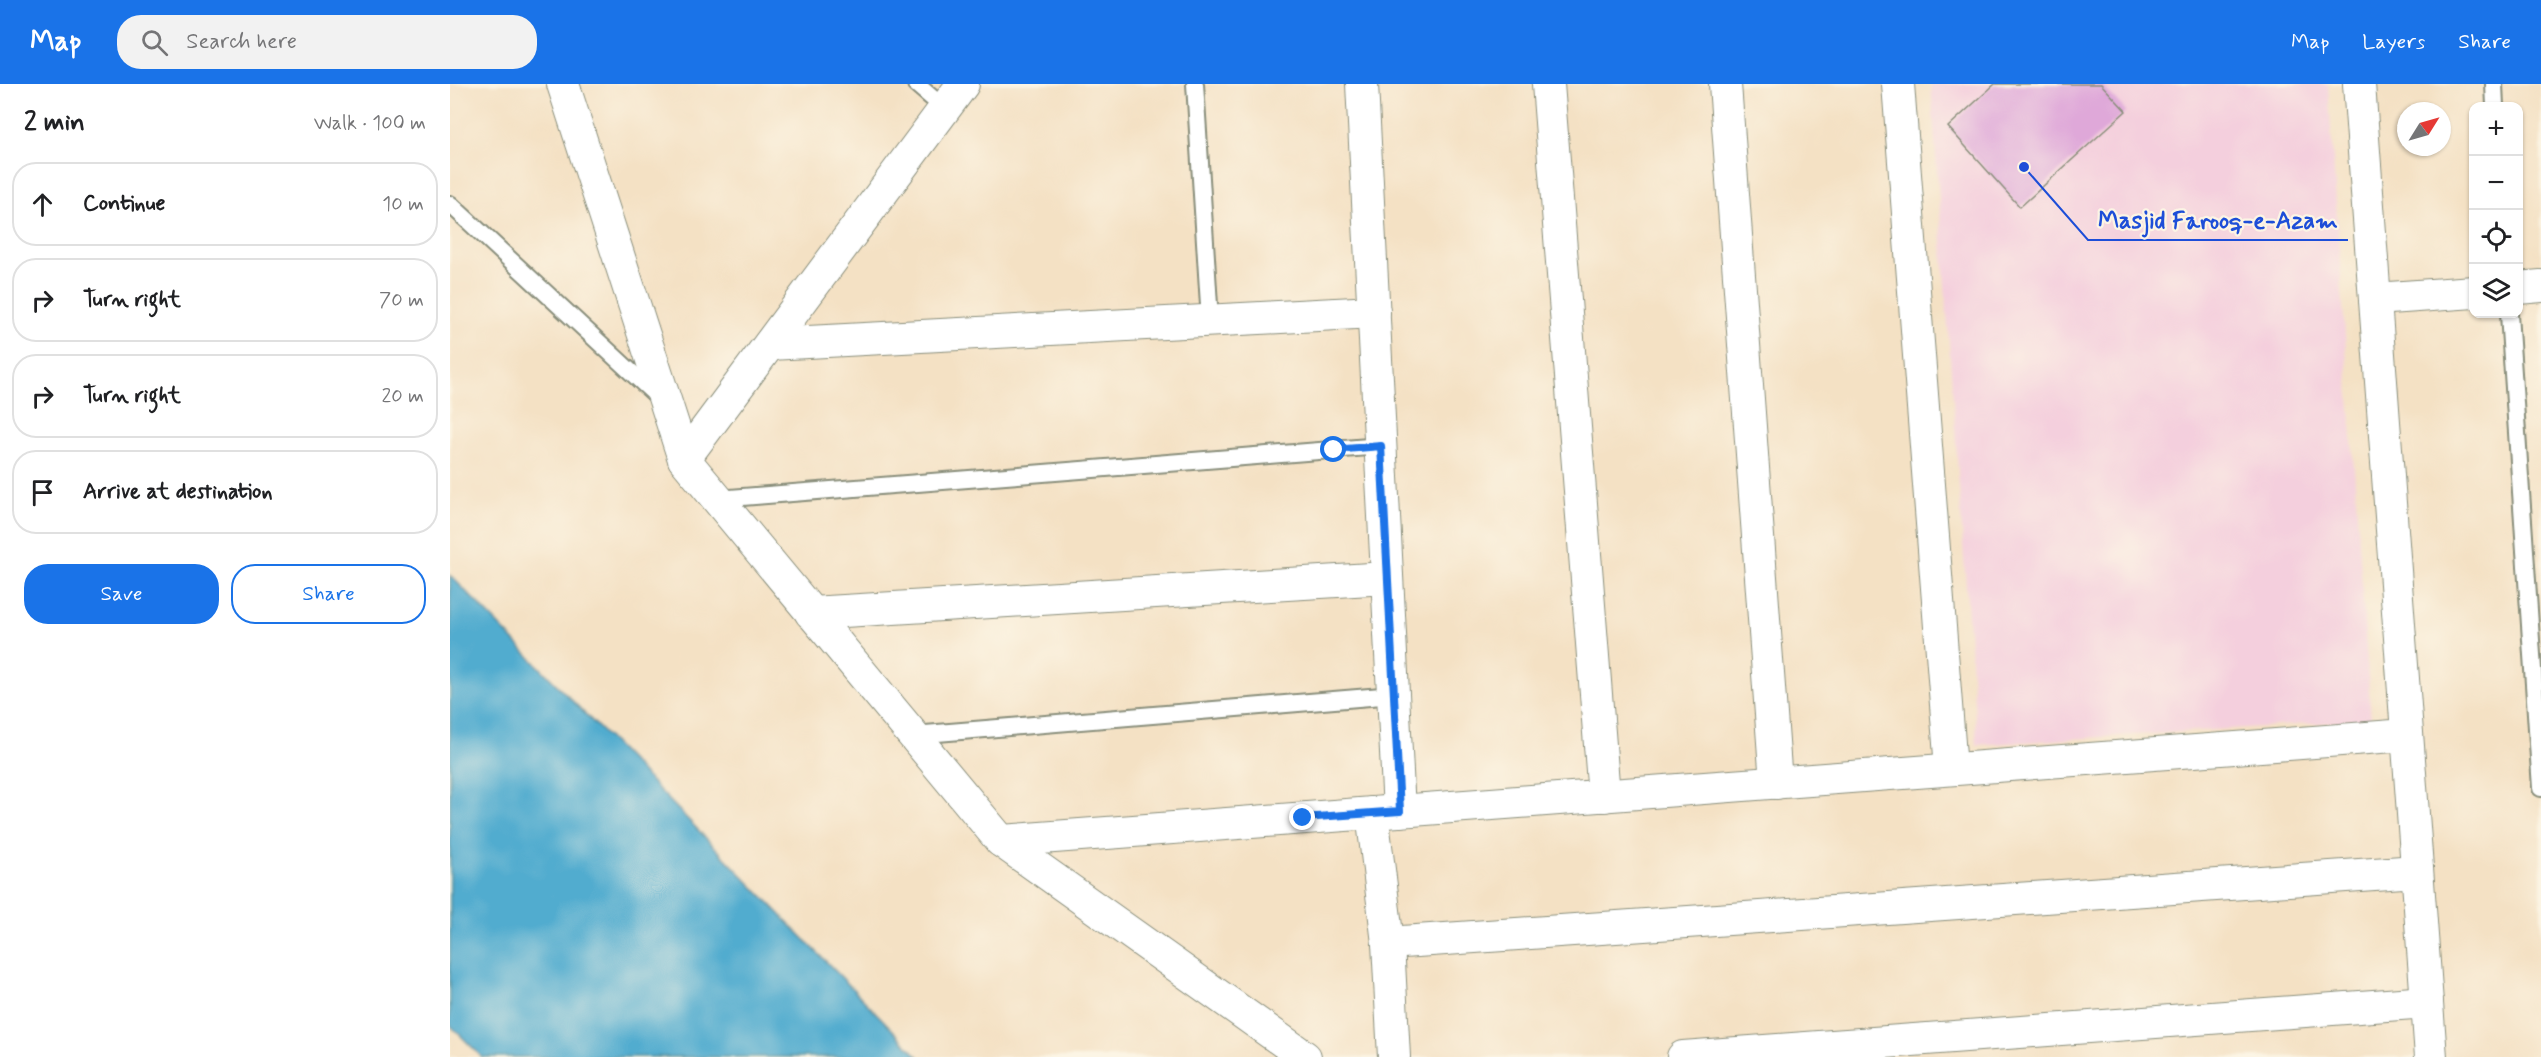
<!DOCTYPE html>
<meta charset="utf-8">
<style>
:root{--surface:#fff;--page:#f2f2f2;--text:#202124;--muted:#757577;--line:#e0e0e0;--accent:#1a73e8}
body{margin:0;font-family:Mynerve,sans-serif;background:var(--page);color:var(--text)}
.controls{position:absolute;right:18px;top:18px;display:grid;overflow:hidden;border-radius:12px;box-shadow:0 2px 4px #0004}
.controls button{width:54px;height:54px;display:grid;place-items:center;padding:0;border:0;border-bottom:2px solid var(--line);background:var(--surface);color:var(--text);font:30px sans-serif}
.compass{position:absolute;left:1947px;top:18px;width:54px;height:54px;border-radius:50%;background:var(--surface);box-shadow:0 2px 4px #0004;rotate:53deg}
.stop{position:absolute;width:18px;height:18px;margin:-14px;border:4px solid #1a73e8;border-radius:50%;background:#fff}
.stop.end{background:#1a73e8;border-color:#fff;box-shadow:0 2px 6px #0008}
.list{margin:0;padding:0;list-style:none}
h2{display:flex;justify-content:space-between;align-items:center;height:78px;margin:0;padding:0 24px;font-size:26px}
h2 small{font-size:20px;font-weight:400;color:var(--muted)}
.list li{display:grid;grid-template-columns:39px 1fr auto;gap:18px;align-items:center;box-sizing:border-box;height:84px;margin:0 12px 12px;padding:0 12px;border:2px solid var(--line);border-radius:24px}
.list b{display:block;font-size:22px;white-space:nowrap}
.list em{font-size:20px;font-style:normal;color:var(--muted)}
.actions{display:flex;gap:12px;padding:18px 24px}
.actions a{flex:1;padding:14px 0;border:2px solid var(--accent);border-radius:24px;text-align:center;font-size:21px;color:var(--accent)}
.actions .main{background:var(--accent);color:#fff}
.icon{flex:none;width:33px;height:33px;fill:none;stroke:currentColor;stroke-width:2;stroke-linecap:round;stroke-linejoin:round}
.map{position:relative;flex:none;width:2091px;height:973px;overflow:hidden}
header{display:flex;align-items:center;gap:36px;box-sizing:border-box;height:84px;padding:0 30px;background:var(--accent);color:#fff}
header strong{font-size:28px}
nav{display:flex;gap:33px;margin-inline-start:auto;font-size:21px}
.search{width:420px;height:54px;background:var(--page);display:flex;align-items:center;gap:15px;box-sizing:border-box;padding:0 21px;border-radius:24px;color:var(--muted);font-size:22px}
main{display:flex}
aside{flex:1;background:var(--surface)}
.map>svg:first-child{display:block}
</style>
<header>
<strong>Map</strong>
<div class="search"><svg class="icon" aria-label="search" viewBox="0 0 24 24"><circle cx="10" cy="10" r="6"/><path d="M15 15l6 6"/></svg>Search here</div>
<nav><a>Map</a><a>Layers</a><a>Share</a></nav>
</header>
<main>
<aside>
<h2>2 min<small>Walk · 100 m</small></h2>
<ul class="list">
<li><svg class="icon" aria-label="ahead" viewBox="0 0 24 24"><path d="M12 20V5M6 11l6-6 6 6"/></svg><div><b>Continue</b></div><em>10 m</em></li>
<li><svg class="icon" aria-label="right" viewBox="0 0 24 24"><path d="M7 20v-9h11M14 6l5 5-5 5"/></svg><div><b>Turn right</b></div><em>70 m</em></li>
<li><svg class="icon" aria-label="right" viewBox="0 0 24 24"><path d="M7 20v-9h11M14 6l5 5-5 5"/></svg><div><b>Turn right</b></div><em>20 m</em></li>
<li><svg class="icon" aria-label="arrive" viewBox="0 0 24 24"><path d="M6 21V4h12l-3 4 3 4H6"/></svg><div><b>Arrive at destination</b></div></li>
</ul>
<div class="actions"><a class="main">Save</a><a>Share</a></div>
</aside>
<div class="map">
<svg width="2091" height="973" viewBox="0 0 2091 973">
<rect width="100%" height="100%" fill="#fcf5e5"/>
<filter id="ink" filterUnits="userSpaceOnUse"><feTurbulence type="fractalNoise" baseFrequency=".0167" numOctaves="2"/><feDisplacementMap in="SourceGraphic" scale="12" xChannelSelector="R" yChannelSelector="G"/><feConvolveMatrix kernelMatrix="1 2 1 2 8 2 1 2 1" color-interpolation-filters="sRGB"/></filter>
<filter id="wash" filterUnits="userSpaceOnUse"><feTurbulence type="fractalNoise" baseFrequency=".008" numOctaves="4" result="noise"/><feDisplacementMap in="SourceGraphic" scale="24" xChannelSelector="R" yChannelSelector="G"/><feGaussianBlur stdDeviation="1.35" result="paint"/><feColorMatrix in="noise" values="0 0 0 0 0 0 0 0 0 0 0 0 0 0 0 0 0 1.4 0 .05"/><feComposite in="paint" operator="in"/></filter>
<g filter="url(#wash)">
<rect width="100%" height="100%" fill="#f4e1c4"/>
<!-- built -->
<polygon fill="#f4cfdd" points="1481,0 1878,0 1921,636 1527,661"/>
<!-- water -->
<polygon fill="#51accf" stroke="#387482" stroke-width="1.5" points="0,491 469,973 32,973 0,941"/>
<g id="blocks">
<!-- building -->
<polygon fill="#dfa8d9" points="1545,0 1651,0 1676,27 1570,123 1498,43"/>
</g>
</g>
<g filter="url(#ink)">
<use href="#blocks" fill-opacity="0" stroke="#8a8f7c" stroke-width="1.5"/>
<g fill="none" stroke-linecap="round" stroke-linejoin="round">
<!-- service casing -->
<g stroke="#8a8f7c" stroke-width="20">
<g id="service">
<polyline points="466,0 495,25"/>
<polyline points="745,0 760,237"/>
<polyline points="2044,0 2045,22"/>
<polyline points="0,120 208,313"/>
<polyline points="2059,230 2091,704"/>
<polyline points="267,415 931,362"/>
<polyline points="463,651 944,611"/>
</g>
</g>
<!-- minor casing -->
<g stroke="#8a8f7c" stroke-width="34">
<g id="minor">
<polyline points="113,0 234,375 551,757 1957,651"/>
<polyline points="912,0 949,727"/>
<polyline points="1098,0 1154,712"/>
<polyline points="1275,0 1326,699"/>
<polyline points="1448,0 1501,685"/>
<polyline points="1909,0 1981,973"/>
<polyline points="2068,204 2091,202"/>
<polyline points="1925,215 2024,208"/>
<polyline points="320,260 924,228"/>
<polyline points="234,375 513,0"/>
<polyline points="361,529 937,494"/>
<polyline points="922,729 938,859 944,973"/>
<polyline points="551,757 855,973"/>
<polyline points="938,859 1967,787"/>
<polyline points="1233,973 1977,918"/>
</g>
</g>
<!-- service -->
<use href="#service" stroke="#fff" stroke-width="16"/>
<!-- minor -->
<use href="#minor" stroke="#fff" stroke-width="32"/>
</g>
</g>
<g fill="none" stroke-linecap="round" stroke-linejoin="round" filter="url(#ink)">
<!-- route -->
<polyline stroke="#1a73e8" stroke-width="8" points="853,734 950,727 931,362 884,366"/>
</g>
<!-- callouts -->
<path fill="none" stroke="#1d4ed8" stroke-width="2" d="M1574 83L1638 156H1898"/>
<circle fill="#1d4ed8" stroke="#fcf5e5" stroke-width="2" cx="1574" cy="83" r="6"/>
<g font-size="24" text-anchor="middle" font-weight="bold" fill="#1d4ed8" stroke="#fcf5e5" stroke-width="4.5" stroke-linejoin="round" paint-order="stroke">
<text x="1768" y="144">Masjid Farooq-e-Azam</text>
</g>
</svg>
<div class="controls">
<button>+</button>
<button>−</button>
<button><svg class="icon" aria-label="locate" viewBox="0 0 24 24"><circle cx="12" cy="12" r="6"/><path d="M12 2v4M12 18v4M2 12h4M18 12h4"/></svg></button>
<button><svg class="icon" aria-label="layers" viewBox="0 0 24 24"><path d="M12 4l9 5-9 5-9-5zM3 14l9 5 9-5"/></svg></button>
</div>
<svg class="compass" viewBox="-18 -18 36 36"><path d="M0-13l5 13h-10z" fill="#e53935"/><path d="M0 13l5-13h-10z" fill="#757577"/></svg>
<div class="stop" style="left:884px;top:366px"></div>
<div class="stop end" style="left:853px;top:734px"></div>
</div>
</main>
